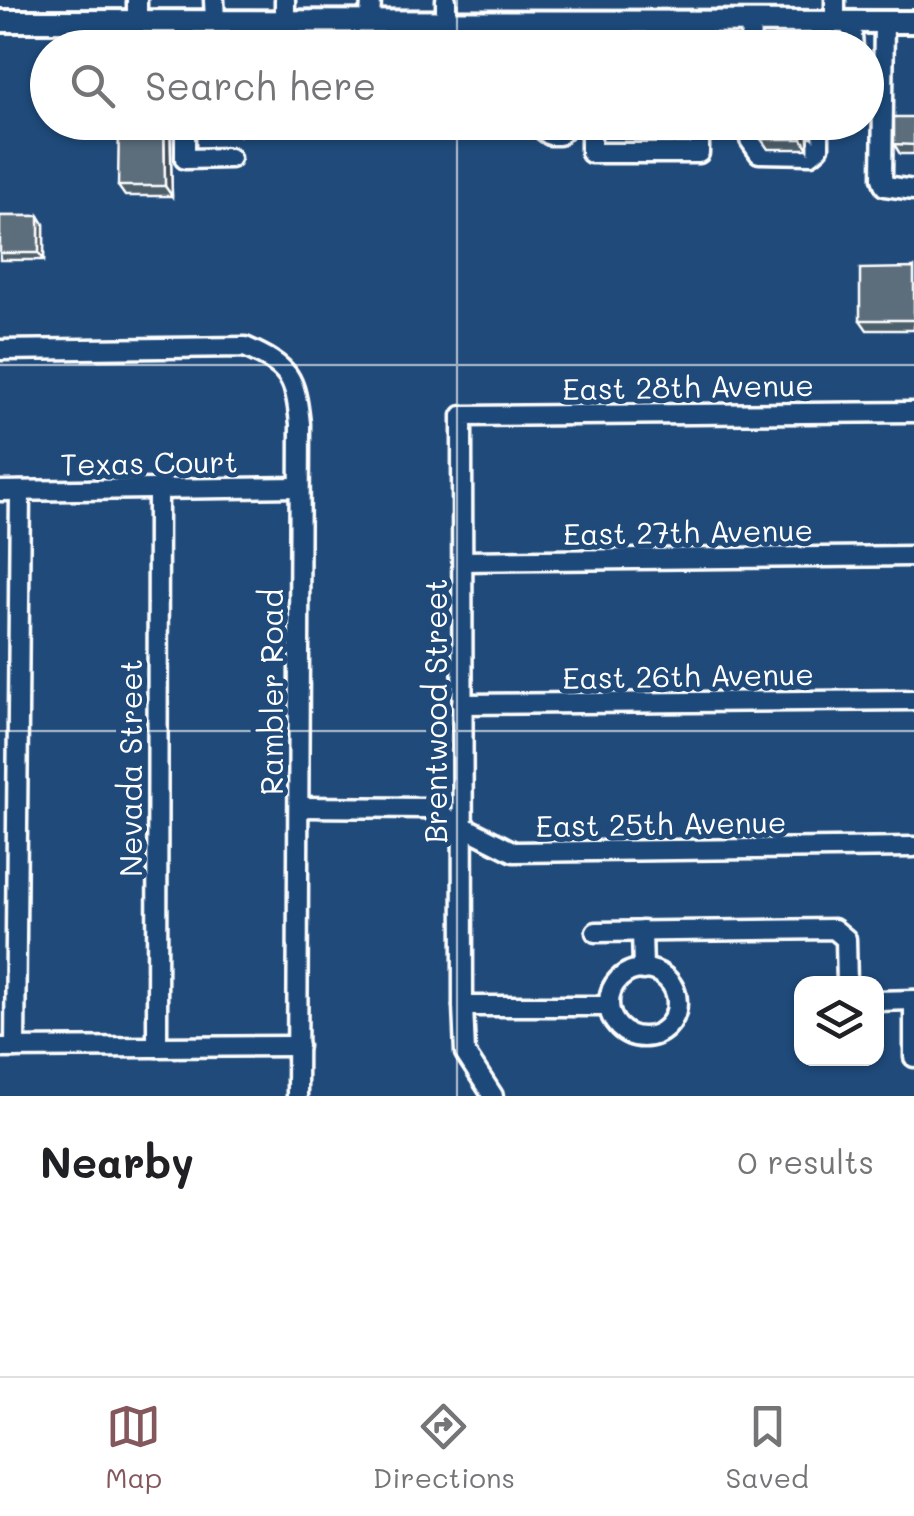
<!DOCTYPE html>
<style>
:root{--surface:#fff;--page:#f2f2f2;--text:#202124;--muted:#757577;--line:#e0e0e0;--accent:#84575d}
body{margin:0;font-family:Mali,sans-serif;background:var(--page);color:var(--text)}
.controls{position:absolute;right:30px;bottom:30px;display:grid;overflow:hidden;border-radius:20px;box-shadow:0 2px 8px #0004}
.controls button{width:90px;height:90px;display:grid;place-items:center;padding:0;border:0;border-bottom:2px solid var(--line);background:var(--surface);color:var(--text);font:50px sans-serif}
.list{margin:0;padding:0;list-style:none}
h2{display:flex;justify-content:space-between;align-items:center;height:130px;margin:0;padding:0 40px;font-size:42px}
h2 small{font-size:32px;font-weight:400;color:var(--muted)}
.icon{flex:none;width:55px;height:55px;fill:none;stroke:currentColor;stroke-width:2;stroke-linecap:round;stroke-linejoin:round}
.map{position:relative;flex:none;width:914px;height:1096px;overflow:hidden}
.search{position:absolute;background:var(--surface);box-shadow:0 2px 8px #0004;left:30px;right:30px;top:30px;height:110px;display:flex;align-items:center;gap:25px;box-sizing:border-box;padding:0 35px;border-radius:55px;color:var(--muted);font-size:38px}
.sheet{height:280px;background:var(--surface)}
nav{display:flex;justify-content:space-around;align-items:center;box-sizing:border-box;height:140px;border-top:2px solid var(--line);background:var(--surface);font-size:28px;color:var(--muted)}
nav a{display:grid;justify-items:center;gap:5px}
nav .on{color:var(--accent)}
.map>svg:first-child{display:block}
</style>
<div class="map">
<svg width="914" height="1096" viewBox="0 0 914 1096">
<rect width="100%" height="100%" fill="#1f4a7a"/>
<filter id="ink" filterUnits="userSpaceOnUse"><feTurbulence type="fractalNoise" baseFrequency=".01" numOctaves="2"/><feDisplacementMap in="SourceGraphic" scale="20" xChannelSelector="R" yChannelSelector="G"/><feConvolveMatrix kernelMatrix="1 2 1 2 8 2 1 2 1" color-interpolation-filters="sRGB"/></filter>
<g filter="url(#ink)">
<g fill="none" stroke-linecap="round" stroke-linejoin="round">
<!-- minor casing -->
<g stroke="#fff" stroke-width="25">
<g id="minor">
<polyline points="137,0 137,21"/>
<polyline points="214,0 215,21"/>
<polyline points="184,21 185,48"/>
<polyline points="285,21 285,0"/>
<polyline points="370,21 371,0"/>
<polyline points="446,21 446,0"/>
<polyline points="591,22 591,48"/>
<polyline points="656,22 656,48"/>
<polyline points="699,22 699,48"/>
<polyline points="835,22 835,0"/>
<polyline points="851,22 853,48"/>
<polyline points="884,22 882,178 885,186 914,190"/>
<polyline points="750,48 751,22"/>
<polyline points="821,48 822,22"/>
<polyline points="185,122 185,159 230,158"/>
<polyline points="325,122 342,122"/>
<polyline points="543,122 543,130 550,135 559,135 566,128 566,122"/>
<polyline points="591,122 591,153 699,153 699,122"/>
<polyline points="750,122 750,140 759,153 811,154 819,147 819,122"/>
<path d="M0,350L245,347C290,367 295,376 300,424L297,1096"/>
<polyline points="0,491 299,487"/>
<polyline points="463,561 914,556"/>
<polyline points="462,704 914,700"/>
<polyline points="299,807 427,808 514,852 914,847"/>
<polyline points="642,931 643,970"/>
<polyline points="596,932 834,929 846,939 847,984"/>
<circle cx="643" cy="1003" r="34"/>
<polyline points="914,1000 914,1057"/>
<polyline points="876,1001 914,1000"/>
<polyline points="463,1006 607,1006"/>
<polyline points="157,1047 158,490"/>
<polyline points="0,1048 298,1046"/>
<polyline points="15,1048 20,491"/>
<polyline points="493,1096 465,1053 463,1006 462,416 914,412"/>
</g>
</g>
<!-- major casing -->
<g stroke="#fff" stroke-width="28">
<polyline id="major" points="0,21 914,22"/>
</g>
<!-- minor -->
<use href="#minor" stroke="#1f4a7a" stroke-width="18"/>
<!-- major -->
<use href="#major" stroke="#1f4a7a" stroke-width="20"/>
</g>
<!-- wall -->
<g fill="#4e5e6b" stroke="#fff" stroke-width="2.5">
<polygon points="914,117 914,154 900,154 894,144"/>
<polygon points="170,122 172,196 125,196 118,186"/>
<polygon points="196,122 239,122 239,134 201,134 196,127"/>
<polygon points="253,122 277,122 277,128 256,127"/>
<polygon points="639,122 691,122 690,141 646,141 639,131"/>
<polygon points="813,122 813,137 808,137 808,149 768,149 761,139"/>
<polygon points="0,216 39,216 44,224 44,260 0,260"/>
<polygon points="914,268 914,330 867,330 860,320"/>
</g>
<!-- shaded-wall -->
<g fill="#404c57" stroke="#fff" stroke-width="2.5">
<polygon points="164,122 170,122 172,196 165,186"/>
<polygon points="234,122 239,122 239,134 234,126"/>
<polygon points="684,122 691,122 690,141 684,131"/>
<polygon points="806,122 813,122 813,137 806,127"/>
<polygon points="802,127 808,137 808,149 802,139"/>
<polygon points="39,216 44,224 44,260 39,253"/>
</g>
<!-- building -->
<g fill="#5b6d7c" stroke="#fff" stroke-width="2.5">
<polygon points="894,117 914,117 914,145 894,144"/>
<polygon points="119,122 164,122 165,186 118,186"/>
<polygon points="196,122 234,122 234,126 196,127"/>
<rect x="639" y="122" width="45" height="9"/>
<polygon points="761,122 806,122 806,127 802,127 802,139 761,139"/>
<rect x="0" y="216" width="39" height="37"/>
<polygon points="914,268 914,320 860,320 860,269"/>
</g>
</g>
<!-- grid -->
<path fill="none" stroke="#fff" stroke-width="2.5" stroke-opacity="0.55" d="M457,0V48M457,122V1096M0,365H914M0,731H914"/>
<g text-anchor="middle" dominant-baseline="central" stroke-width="10" stroke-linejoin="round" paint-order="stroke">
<!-- street labels -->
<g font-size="30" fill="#fff" stroke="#1f4a7a">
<text transform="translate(688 386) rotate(-1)">East 28th Avenue</text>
<text transform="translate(149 462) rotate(-1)">Texas Court</text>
<text transform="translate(688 531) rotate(-1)">East 27th Avenue</text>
<text transform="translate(688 675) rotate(-1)">East 26th Avenue</text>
<text transform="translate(271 692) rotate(-90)">Rambler Road</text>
<text transform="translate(435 711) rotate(-90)">Brentwood Street</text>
<text transform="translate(130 768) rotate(-90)">Nevada Street</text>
<text transform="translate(661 823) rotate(-1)">East 25th Avenue</text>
</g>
</g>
</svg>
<div class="controls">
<button><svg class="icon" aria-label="layers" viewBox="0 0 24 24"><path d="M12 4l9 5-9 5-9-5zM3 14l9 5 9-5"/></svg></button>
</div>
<div class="search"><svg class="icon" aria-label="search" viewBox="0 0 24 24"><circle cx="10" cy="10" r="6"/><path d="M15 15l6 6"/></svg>Search here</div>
</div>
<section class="sheet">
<h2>Nearby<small>0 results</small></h2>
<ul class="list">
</ul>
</section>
<nav>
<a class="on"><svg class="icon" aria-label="map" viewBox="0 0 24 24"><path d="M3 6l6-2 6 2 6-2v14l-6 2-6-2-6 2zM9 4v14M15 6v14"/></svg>Map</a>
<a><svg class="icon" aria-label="directions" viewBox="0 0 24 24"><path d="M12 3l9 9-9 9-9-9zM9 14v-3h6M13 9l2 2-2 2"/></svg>Directions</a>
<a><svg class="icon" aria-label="saved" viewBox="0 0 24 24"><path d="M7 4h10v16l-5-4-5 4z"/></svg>Saved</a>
</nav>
